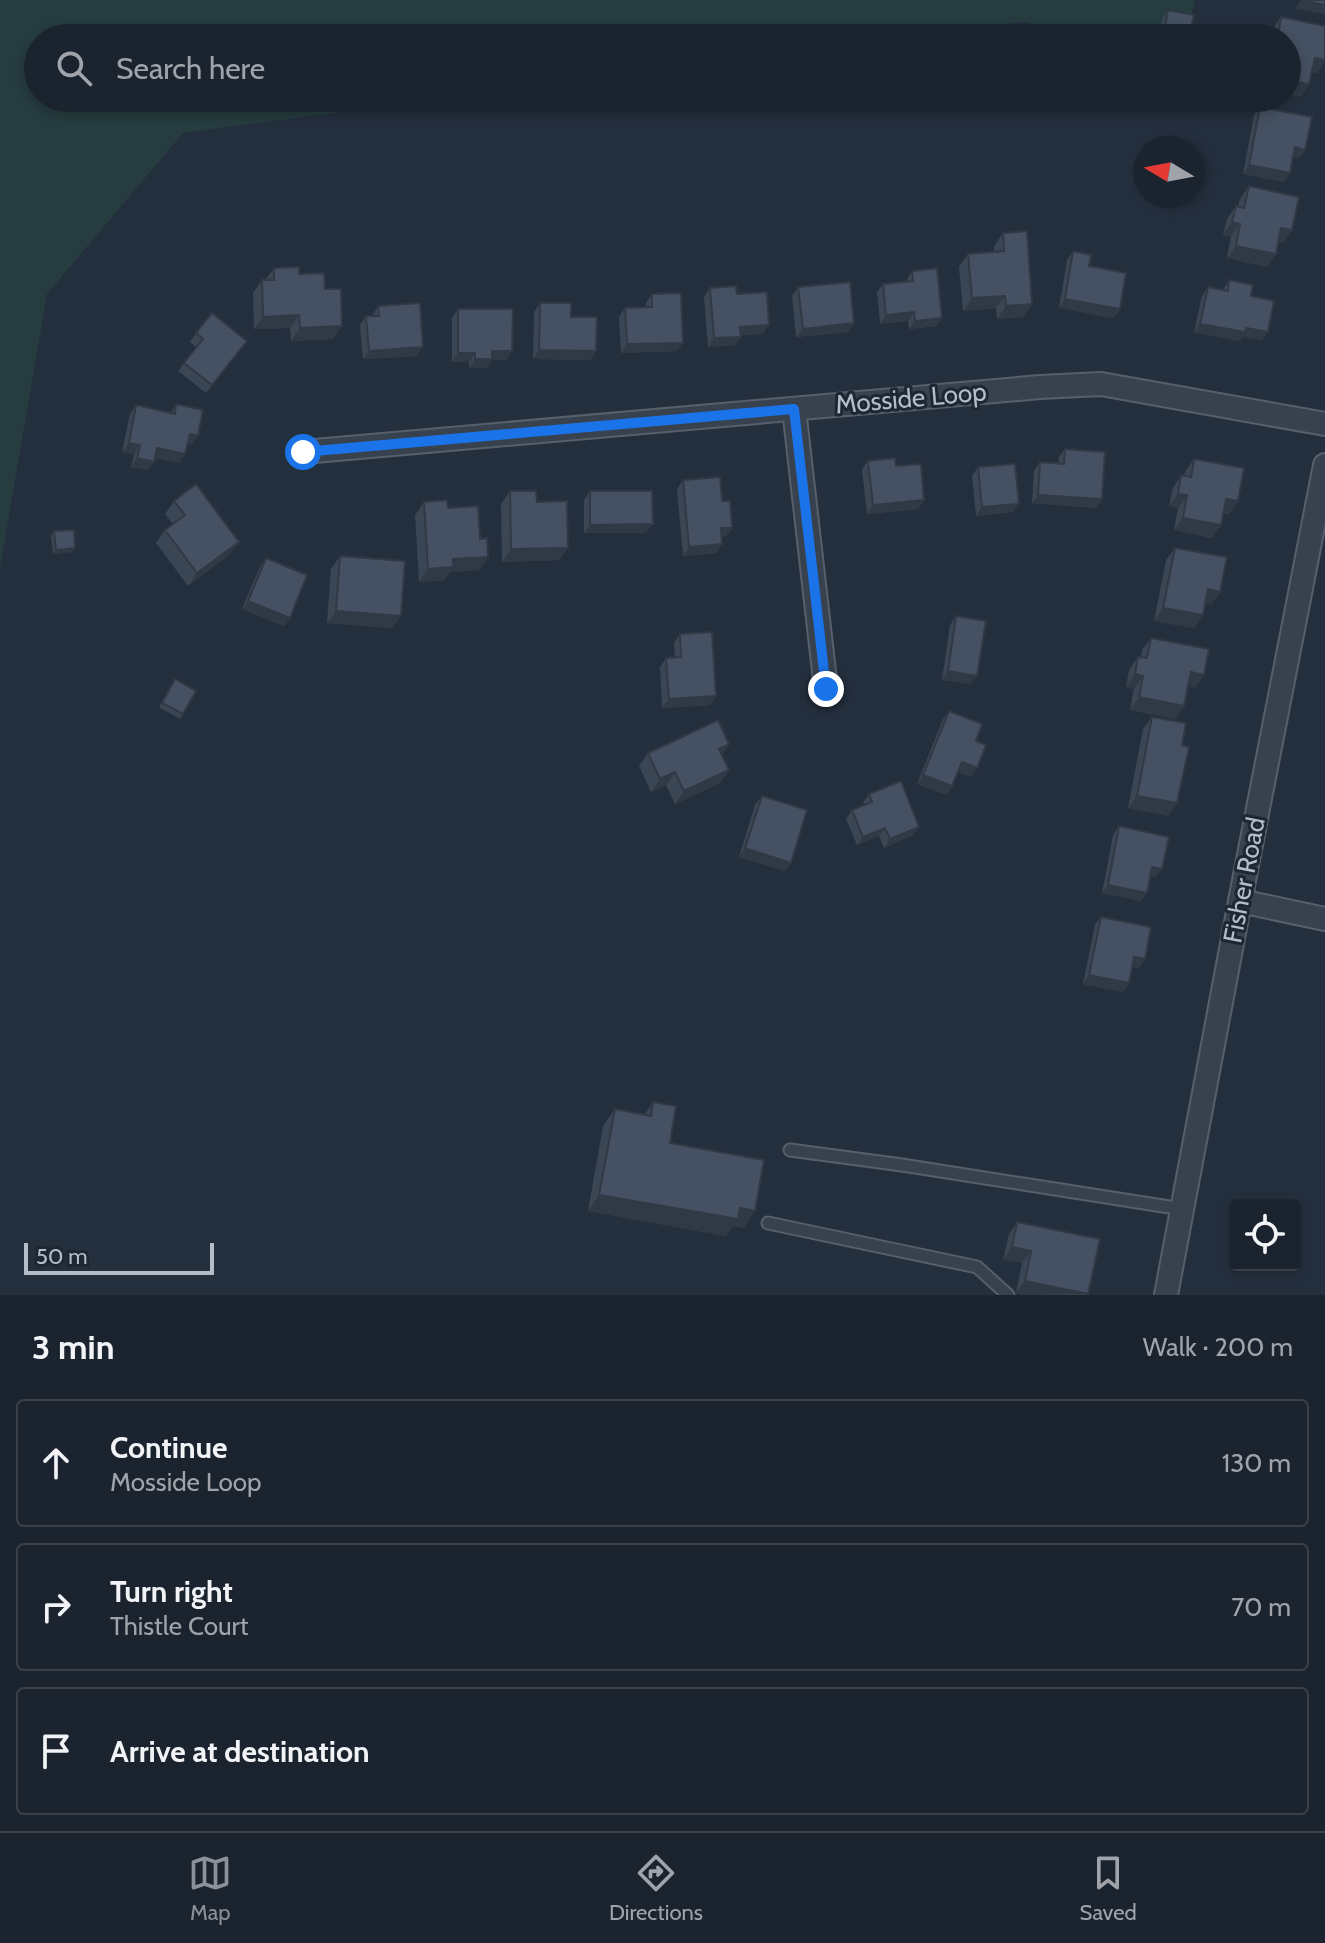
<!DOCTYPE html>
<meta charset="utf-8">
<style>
:root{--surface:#1b232e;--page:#282f3a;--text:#f1f3f6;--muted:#a0a4aa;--line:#39404a;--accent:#8c9099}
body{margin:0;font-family:Cabin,sans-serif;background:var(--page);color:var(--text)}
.controls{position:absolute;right:24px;bottom:24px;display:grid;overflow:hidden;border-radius:8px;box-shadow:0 4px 12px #0003}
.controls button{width:72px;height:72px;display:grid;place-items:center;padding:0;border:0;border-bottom:2px solid var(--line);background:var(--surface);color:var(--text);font:40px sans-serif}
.compass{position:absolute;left:1133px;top:136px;width:72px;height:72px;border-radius:50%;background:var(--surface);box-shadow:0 4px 12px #0003;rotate:280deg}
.scale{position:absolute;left:24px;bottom:20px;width:190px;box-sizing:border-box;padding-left:8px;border:4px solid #b4bcc9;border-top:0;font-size:22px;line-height:28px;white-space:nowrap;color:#b4bcc9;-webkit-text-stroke:6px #1d2633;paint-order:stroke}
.stop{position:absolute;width:24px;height:24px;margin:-18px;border:6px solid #1a73e8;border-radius:50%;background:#fff}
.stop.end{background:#1a73e8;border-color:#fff;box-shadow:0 2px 8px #0008}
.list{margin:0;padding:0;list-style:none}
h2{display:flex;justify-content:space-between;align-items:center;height:104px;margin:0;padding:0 32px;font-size:34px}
h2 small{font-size:26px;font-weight:400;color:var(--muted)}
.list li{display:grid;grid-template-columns:52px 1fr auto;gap:24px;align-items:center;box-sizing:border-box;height:128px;margin:0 16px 16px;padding:0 16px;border:2px solid var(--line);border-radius:8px}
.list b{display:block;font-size:30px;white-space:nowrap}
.list p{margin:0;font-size:26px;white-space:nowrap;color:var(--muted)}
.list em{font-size:26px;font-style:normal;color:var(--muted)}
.icon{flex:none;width:44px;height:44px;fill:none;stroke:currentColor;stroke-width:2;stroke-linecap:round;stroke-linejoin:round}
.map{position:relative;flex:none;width:1325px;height:1295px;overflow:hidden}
.search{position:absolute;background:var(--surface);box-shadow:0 4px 12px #0003;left:24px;right:24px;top:24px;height:88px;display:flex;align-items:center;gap:20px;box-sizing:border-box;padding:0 28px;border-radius:44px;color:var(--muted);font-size:30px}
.sheet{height:536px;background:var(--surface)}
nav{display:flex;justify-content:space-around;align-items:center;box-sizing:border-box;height:112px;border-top:2px solid var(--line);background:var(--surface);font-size:22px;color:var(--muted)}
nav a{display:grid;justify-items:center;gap:4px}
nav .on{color:var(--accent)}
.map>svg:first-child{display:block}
</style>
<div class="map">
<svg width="1325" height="1295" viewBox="0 0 1325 1295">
<rect width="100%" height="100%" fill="#242f3e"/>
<!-- green -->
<polygon fill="#263c3f" points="0,0 1195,0 1186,38 1098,38 1023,22 901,38 38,38 38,98 448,98 183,133 47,294 0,568"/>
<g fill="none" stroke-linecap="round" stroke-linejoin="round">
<!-- service casing -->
<g stroke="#565f6c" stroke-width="15">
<g id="service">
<polyline points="790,1150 902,1165 1182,1209"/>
<polyline points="768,1223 977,1267 1008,1295"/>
</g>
</g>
<!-- minor casing -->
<g stroke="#565f6c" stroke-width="26">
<g id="minor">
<polyline points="794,409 826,689"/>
<polyline points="303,452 1040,387 1101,384 1325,424"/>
<polyline points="1240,901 1325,919"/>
<polyline points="1166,1295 1240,901 1325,465"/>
</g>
</g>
<!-- service -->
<use href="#service" stroke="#38414e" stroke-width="11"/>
<!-- minor -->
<use href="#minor" stroke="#38414e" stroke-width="22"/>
</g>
<!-- wall -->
<g fill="#3b4654">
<polygon points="1168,10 1189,38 1159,38 1162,19"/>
<polygon points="1281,17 1325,26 1325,61 1317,73 1312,72 1309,84 1300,97 1287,38 1267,38 1269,34 1272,35 1272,30"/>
<polygon points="1260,107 1305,150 1299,158 1293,157 1284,182 1243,174 1254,115"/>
<polygon points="1249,186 1292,230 1283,243 1278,242 1267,267 1227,258 1231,236 1223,235 1227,219 1236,206 1238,206 1240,199"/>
<polygon points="1003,233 1032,304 1023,317 997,319 996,308 963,311 959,267 968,254 994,252 994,246"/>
<polygon points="1073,251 1120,309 1113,318 1059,308 1067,260"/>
<polygon points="274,268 299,274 325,289 333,339 291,341 290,328 254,329 253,293 262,280 265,280"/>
<polygon points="912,271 942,318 936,326 909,329 908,321 880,324 877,292 883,284 906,281"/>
<polygon points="1229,280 1251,296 1268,332 1262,340 1243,337 1239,341 1194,332 1202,296 1208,287 1223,290"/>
<polygon points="798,287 854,323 848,332 796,337 792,296"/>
<polygon points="710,288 737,294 763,334 740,335 735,345 708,347 704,297"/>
<polygon points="652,294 677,351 621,353 619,317 625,308 646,307 646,303"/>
<polygon points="540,303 571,317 596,351 590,360 533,359 534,312"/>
<polygon points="378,306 417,356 363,359 360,325 366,316 372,316"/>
<polygon points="458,309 512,351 506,360 492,360 486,368 469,368 469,362 452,362 452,318"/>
<polygon points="196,333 247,341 206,393 178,371 196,347 190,342"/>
<polygon points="176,404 192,445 188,444 185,454 179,463 155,458 148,470 131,467 134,454 122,452 130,414 136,405 171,413"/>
<polygon points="1065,449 1102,499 1096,508 1032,503 1034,471 1040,462 1059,464 1059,457"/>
<polygon points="1194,459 1229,514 1224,513 1221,525 1212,538 1174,530 1178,508 1169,506 1173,488 1181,475 1184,476 1185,472"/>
<polygon points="868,461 896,466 924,500 918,509 867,514 862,469"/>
<polygon points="978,467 1019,504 1013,512 976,516 972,476"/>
<polygon points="683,480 722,501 732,528 726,536 721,537 716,553 683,556 677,489"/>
<polygon points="510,491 537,502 568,548 559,560 502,562 501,504"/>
<polygon points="590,491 646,533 584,533 584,500"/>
<polygon points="174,501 230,554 188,586 156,543 165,530 173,524 165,514"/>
<polygon points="424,502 448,508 480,539 488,557 479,570 450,572 444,580 419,582 415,515"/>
<polygon points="54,531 75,548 72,552 53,554 51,536"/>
<polygon points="1175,548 1220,592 1211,604 1205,603 1194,628 1154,621 1166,560"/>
<polygon points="340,556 401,616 392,628 327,623 331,569"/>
<polygon points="266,558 290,618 284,626 242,609 260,567"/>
<polygon points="956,616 971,684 942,680 950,625"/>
<polygon points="680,634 710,705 662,708 660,667 666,658 675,658 674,643"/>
<polygon points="1151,638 1204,675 1195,687 1188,686 1184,706 1175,719 1130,710 1134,689 1126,687 1129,670 1138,657 1141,657 1142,650"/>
<polygon points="175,679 183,714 180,719 159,707"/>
<polygon points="949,711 976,741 971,777 958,772 952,786 946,795 917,784 943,719"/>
<polygon points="1152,717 1182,745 1177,803 1168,816 1128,808 1143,729"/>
<polygon points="729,744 722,755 729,770 720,783 675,804 666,785 651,792 639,766 648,753"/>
<polygon points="869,794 913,835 884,848 879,836 857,845 846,819 852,810 864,805 863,803"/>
<polygon points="762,796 791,863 785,871 739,857 755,805"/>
<polygon points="1119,826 1156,877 1150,876 1141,901 1102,893 1113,835"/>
<polygon points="1101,917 1139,968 1132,966 1129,983 1123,992 1083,984 1095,925"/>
<polygon points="653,1102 670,1143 744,1228 733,1226 726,1236 588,1211 603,1126 615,1109 645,1114"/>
<polygon points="1017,1222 1087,1295 1023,1295 1016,1293 1022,1263 1003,1260 1009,1234"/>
</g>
<!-- shaded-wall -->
<g fill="#303945">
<polygon points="1301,0 1325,5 1325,14 1295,9"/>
<polygon points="1315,58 1325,60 1325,61 1317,73 1306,70"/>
<polygon points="1287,80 1309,84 1300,97 1287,94"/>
<polygon points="1295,147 1305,150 1299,158 1289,156"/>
<polygon points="1249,165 1290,173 1284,182 1243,174"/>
<polygon points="1232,222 1240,224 1231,236 1223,235"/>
<polygon points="1281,228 1292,230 1283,243 1272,241"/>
<polygon points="1236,246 1276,254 1267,267 1227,258"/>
<polygon points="1005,296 996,308 963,311 972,298"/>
<polygon points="1065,299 1120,309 1113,318 1059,308"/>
<polygon points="1032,304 1023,317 997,319 1006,306"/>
<polygon points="914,312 908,321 880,324 886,315"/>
<polygon points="299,315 290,328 254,329 263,317"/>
<polygon points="942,318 936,326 909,329 915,321"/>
<polygon points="854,323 848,332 796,337 803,329"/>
<polygon points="1200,324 1246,328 1268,332 1262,340 1243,337 1239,341 1194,332"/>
<polygon points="769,325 763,334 734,335 740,327"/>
<polygon points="342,326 333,339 291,341 300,328"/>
<polygon points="741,337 735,345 708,347 714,338"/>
<polygon points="683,343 677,351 621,353 627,344"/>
<polygon points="423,347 417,356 363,359 369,351"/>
<polygon points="539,350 596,351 590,360 533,359"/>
<polygon points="492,351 512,351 506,360 492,360 486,368 469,368 475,359"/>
<polygon points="458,353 475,353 469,362 452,362"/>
<polygon points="190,434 198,436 192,445 184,443"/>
<polygon points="129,443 140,445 134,454 122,452"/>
<polygon points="157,448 185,454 179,463 151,457"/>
<polygon points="137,458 154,462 148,470 131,467"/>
<polygon points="1178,494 1187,495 1178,508 1169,506"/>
<polygon points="1038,495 1102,499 1096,508 1032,503"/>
<polygon points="1226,499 1238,501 1229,514 1217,512"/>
<polygon points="924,500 918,509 867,514 873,505"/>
<polygon points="1019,504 1013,512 976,516 982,507"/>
<polygon points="1183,518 1221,525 1212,538 1174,530"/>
<polygon points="653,524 646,533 584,533 590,525"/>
<polygon points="721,528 732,528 726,536 715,537"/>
<polygon points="239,542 230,554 188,586 197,573"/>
<polygon points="722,544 716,553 683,556 689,547"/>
<polygon points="75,548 72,552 53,554 56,550"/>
<polygon points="568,548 559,560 502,562 511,549"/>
<polygon points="488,557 479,570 450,572 444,580 419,582 428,569 453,559"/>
<polygon points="1208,589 1220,592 1211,604 1199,602"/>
<polygon points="248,601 290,618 284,626 242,609"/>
<polygon points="1163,608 1203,615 1194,628 1154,621"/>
<polygon points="336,611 401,616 392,628 327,623"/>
<polygon points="948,671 977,676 971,684 942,680"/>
<polygon points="1191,672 1204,675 1195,687 1182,685"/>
<polygon points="1135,674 1143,676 1134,689 1126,687"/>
<polygon points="716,696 710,705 662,708 669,699"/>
<polygon points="1139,697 1184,706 1175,719 1130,710"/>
<polygon points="729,744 720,757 719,749"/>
<polygon points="962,762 977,768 971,777 956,771"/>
<polygon points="729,770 720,783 675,804 684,791"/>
<polygon points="675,772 666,785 651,792 660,779"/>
<polygon points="923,775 952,786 946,795 917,784"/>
<polygon points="1137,796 1177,803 1168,816 1128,808"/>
<polygon points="919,827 913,835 884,848 890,839"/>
<polygon points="885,828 879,836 857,845 863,837"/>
<polygon points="745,848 791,863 785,871 739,857"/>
<polygon points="1152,867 1162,869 1156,877 1146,875"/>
<polygon points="1108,885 1147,893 1141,901 1102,893"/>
<polygon points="1134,957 1145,959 1139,968 1128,966"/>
<polygon points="1089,975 1129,983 1123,992 1083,984"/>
<polygon points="599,1195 740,1208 755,1211 744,1228 733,1226 726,1236 588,1211"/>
<polygon points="1012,1247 1031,1251 1022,1263 1003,1260"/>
<polygon points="1025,1281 1088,1294 1023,1295 1016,1293"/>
</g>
<!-- building -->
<g fill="#455162" stroke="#303945" stroke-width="2">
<polygon points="1301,0 1325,0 1325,5"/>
<polygon points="1168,10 1194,15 1189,38 1163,38"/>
<polygon points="1281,17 1325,26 1325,60 1315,58 1309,84 1287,80 1287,38 1269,38 1269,34 1278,36"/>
<polygon points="1260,107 1312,117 1305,150 1295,147 1290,173 1249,165"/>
<polygon points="1249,186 1299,197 1292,230 1281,228 1276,254 1236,246 1240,224 1232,222 1236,206 1244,208"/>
<polygon points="1027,231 1032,304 1006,306 1005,296 972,298 968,254 1004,251 1003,233"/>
<polygon points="1073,251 1091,255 1089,266 1126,273 1120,309 1065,299"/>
<polygon points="299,267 299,274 324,273 325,289 341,289 342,326 300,328 299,315 263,317 262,280 274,280 274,268"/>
<polygon points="937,268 942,318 915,321 914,312 886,315 883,284 913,281 912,271"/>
<polygon points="1229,280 1253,285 1251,296 1274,301 1268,332 1246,328 1245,332 1200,324 1208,287 1228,291"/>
<polygon points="850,282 854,323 803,329 798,287"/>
<polygon points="736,286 737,294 767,292 769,325 740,327 741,337 714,338 710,288"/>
<polygon points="681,293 683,343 627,344 625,308 652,307 652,294"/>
<polygon points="420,303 423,347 369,351 366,316 379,316 378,306"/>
<polygon points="540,303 571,303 571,317 597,317 596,351 539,350"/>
<polygon points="458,309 513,309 512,351 492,351 492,359 475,359 475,353 458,353"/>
<polygon points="212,313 247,341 212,385 184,363 203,339 196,333"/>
<polygon points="176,404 203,410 198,436 190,434 185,454 157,448 154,462 137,458 140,445 129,443 136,405 175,414"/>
<polygon points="1065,449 1105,452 1102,499 1038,495 1040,462 1064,464"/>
<polygon points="895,458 896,466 921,464 924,500 873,505 868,461"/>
<polygon points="1194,459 1244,468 1238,501 1226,499 1221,525 1183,518 1187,495 1178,494 1181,475 1191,477"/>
<polygon points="1015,464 1019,504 982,507 978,467"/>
<polygon points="720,477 722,501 730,501 732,528 721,528 722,544 689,547 683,480"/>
<polygon points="196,484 239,542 197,573 165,530 185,515 174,501"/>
<polygon points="510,491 536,491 537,502 567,501 568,548 511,549"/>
<polygon points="590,491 652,491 653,524 590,525"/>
<polygon points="447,500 448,508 478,506 480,539 487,538 488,557 453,559 453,567 428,569 424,502"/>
<polygon points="74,530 75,548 56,550 54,531"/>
<polygon points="1175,548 1227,557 1220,592 1208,589 1203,615 1163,608"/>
<polygon points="340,556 405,561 401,616 336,611"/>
<polygon points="266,558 307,575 290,618 248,601"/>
<polygon points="956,616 986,621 977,676 948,671"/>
<polygon points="712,632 716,696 669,699 666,658 681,657 680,634"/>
<polygon points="1151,638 1209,649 1204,675 1191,672 1184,706 1139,697 1143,676 1135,674 1138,657 1147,658"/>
<polygon points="175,679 196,691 183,714 162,703"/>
<polygon points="949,711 982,724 976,741 986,745 977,768 962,762 952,786 923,775"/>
<polygon points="1152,717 1186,723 1182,745 1189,747 1177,803 1137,796"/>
<polygon points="718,720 729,744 719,749 729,770 684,791 675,772 660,779 648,753"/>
<polygon points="901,781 919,827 890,839 885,828 863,837 852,810 872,802 869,794"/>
<polygon points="762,796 807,810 791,863 745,848"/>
<polygon points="1119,826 1169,837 1162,869 1152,867 1147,893 1108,885"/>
<polygon points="1101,917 1151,927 1145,959 1134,957 1129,983 1089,975"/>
<polygon points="653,1102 676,1106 670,1143 764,1160 755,1211 740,1208 738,1219 599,1195 615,1109 651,1116"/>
<polygon points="1017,1222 1100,1239 1088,1294 1025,1281 1031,1251 1012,1247"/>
</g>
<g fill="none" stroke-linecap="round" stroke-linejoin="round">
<!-- route -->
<polyline stroke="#1a73e8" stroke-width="10" points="303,452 794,409 826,689"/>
</g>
<g text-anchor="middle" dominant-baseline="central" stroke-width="6" stroke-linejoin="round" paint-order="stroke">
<!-- street labels -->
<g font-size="26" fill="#b4bcc9" stroke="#1d2633">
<text transform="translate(911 398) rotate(-5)">Mosside Loop</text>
<text transform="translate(1244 880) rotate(-79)">Fisher Road</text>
</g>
</g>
</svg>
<div class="controls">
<button><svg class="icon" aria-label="locate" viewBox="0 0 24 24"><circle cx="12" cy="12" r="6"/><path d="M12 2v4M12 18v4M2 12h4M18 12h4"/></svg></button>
</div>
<svg class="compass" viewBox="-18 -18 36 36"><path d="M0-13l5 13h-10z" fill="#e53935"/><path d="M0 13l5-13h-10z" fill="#a0a4aa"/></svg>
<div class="scale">50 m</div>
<div class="stop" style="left:303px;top:452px"></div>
<div class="stop end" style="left:826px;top:689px"></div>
<div class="search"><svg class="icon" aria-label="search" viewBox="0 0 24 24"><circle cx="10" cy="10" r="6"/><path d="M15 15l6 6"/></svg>Search here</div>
</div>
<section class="sheet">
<h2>3 min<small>Walk · 200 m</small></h2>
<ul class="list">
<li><svg class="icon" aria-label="ahead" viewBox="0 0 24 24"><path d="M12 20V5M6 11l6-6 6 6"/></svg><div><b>Continue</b><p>Mosside Loop</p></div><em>130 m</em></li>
<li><svg class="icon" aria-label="right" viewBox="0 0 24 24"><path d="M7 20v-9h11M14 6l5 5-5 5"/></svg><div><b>Turn right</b><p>Thistle Court</p></div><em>70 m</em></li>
<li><svg class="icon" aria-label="arrive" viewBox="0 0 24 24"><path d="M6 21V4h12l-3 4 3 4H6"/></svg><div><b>Arrive at destination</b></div></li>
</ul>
</section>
<nav>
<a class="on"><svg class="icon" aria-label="map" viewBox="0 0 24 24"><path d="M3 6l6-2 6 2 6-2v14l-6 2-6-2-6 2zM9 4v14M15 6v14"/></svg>Map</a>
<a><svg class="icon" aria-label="directions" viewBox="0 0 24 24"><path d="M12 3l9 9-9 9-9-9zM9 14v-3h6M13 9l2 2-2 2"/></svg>Directions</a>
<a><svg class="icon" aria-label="saved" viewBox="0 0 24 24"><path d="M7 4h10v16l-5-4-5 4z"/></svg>Saved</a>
</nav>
